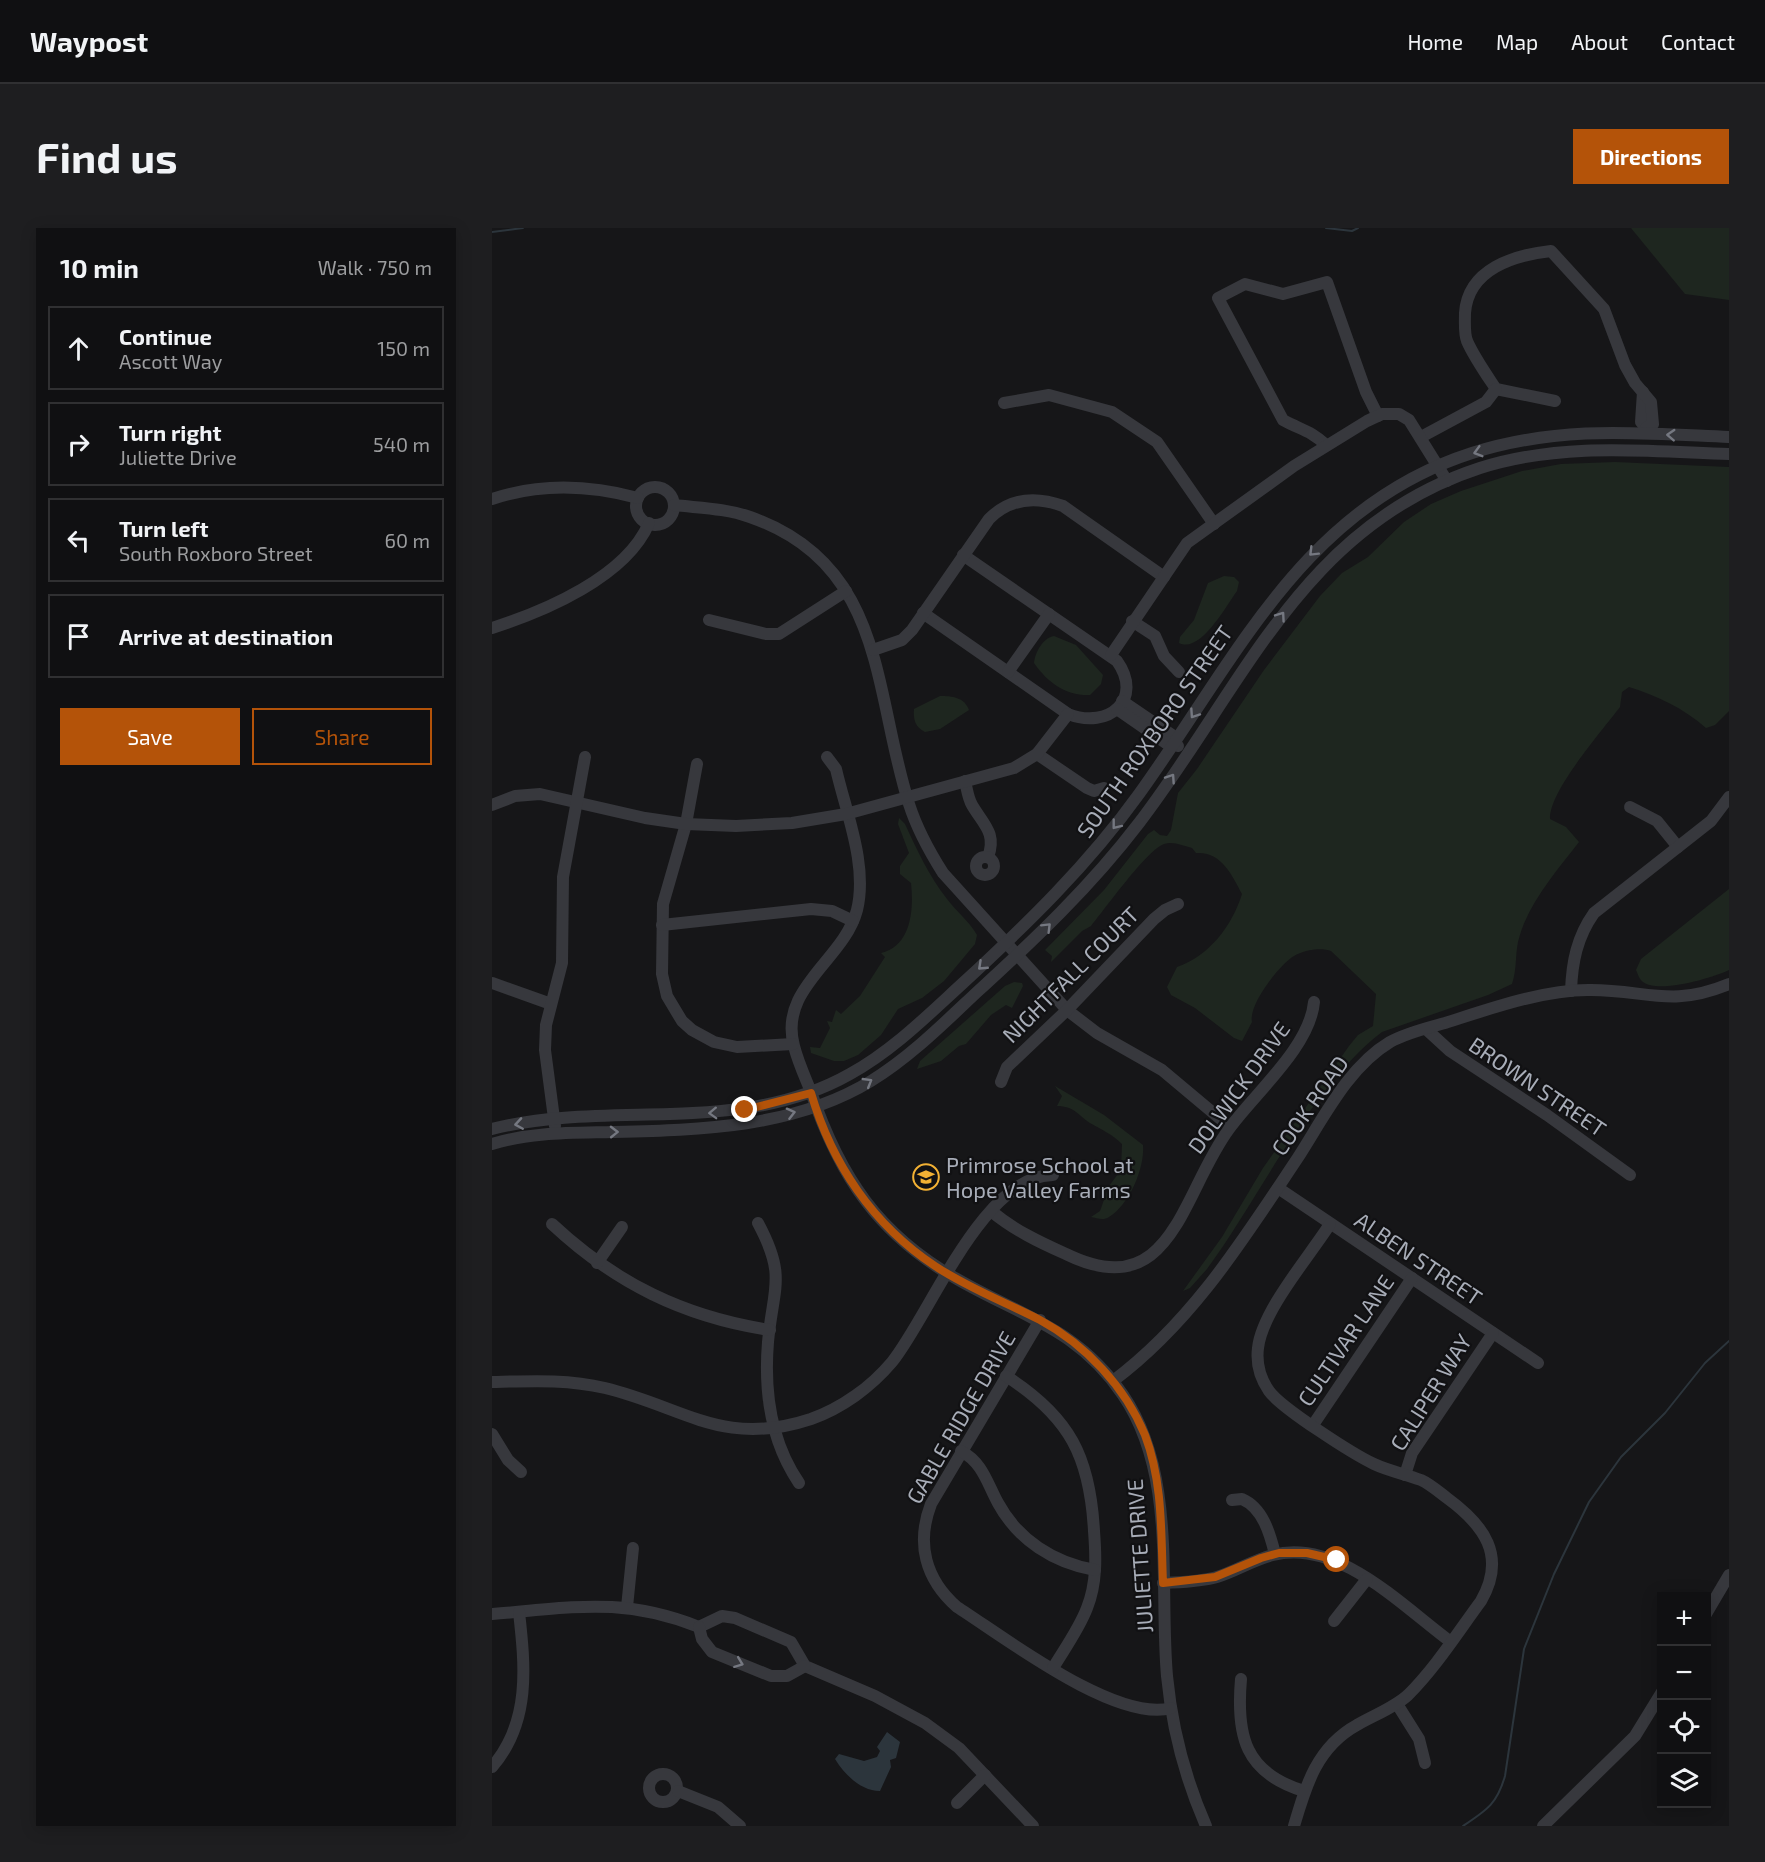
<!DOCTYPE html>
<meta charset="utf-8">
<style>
:root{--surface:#101012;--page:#1e1e20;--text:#f1f3f6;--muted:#9c9d9f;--line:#303032;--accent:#b45309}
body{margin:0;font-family:"Exo 2",sans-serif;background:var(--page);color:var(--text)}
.controls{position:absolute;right:18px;bottom:18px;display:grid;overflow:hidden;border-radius:0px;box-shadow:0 3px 15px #0003}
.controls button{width:54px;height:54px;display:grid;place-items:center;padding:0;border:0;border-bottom:2px solid var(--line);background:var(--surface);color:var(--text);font:30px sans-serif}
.stop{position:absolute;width:18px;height:18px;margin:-14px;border:4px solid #b45309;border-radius:50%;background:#fff}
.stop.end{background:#b45309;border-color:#fff;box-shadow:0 2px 6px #0008}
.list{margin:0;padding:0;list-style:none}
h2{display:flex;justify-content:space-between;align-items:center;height:78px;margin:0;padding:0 24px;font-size:26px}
h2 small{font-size:20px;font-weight:400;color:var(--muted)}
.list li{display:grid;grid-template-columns:39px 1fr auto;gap:18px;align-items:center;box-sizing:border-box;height:84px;margin:0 12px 12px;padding:0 12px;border:2px solid var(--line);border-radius:0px}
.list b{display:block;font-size:22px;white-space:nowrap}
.list p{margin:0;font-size:20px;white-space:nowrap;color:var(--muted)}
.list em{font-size:20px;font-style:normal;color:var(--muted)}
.actions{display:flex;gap:12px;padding:18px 24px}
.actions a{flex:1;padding:14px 0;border:2px solid var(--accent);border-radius:0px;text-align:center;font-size:21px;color:var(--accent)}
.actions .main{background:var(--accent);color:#fff}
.icon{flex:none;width:33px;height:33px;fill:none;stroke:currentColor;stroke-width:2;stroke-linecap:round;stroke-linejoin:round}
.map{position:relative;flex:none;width:1237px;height:1598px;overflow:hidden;border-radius:0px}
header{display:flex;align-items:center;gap:36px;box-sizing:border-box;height:84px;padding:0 30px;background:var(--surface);border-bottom:2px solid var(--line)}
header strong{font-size:28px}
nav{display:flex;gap:33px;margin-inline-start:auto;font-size:21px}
.intro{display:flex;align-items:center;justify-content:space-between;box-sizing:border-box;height:144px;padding:0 36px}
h1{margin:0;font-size:42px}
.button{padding:15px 27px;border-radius:0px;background:var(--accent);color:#fff;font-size:21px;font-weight:700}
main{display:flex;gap:36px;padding:0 36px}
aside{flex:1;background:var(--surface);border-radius:0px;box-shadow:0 3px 15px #0003}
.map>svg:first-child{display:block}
</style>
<header>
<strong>Waypost</strong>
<nav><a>Home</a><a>Map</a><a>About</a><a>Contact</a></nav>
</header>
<div class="intro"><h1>Find us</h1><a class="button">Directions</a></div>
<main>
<aside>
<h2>10 min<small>Walk · 750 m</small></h2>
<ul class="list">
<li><svg class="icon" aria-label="ahead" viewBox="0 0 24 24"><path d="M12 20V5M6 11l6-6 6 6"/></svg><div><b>Continue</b><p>Ascott Way</p></div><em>150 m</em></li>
<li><svg class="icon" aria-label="right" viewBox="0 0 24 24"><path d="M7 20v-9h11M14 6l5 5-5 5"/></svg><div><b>Turn right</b><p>Juliette Drive</p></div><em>540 m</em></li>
<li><svg class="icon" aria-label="left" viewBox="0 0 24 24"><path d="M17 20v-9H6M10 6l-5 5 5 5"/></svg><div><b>Turn left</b><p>South Roxboro Street</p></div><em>60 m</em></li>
<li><svg class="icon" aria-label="arrive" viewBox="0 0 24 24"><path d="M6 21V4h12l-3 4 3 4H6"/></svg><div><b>Arrive at destination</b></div></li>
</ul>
<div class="actions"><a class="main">Save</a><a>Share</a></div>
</aside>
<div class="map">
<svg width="1237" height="1598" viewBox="0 0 1237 1598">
<rect width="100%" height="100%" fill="#161618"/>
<!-- green -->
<g fill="#1e261f">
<polygon points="1139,0 1237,0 1237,72 1193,66"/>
<path d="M1123,234L1237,239V483L1223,497L1214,500C1191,480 1166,468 1137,459L1130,464L1128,479C1110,503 1057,563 1058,591L1074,599L1087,614C1064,644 1035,676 1026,714C1023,729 1025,741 1020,756L996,767L890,804C820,857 768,969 715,1041L698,1060L691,1063L730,1009L771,940L857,818L866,807L881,798L884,766L839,723C829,719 812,722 802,728C788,736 756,777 760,794L750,813L742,810L703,780L679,767L675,759L685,739C717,728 740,698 750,666C740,647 729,623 704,625L700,620C692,618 681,613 672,616C655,622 613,681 599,698L590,703L559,734L560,728L553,722L612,662L656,606L662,602L668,607L675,608L679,602L686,565L705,541L772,442L828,368L850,345L876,329L912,294L939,276L969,263L1030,243L1069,236Z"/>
<path d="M732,348L742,349L747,354L745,363C734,378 708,426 687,415L688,409L702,392L716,355Z"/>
<path d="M562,408L584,417L611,447L609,456L598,467C574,468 556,455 542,435C543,424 551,410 562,408Z"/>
<path d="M448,468C460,468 472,469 477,482L448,501L433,504C423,499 421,491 422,481Z"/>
<path d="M407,590L413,596C425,622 437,648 455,671C465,684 477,693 485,707L483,716L452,753L430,770L406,781L389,807L366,827L352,833H342L319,825L318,819L328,820L338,800L335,793L340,794L344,782L349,786L368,768L393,729L389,725C419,718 422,682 419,655L408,646V638L417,625L406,596Z"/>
<path d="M1237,661V742C1220,750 1167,766 1151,754C1147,751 1146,746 1144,742L1149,731Z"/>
<polygon points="522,754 530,755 531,758 520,780 514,777 499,787 474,816 467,818 449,833 425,841 428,833 513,758"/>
<path d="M563,858L612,887L651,917C653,940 637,977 617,989C611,993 605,990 599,989L608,983L617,958L629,942L630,916C620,906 610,902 598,895C586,887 582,878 565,878L570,868Z"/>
</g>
<!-- water -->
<path fill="#2c353c" d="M395,1504L408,1514L404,1530L398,1532L399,1539L388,1563C369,1563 353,1547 343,1531L347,1526L372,1533L385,1529L388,1523L385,1519Z"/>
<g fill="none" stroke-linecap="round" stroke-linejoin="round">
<!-- stream -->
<g stroke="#2c353c" stroke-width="2">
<polyline points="834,0 860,3 866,0"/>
<polyline points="0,4 31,0"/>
<path d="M971,1598C995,1582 1005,1576 1013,1548L1032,1421L1062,1346L1097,1274L1129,1229L1173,1185L1213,1135L1237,1113"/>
</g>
<!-- minor -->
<g stroke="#37383d" stroke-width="12">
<polyline points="1151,164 1149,194 1154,200 1155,205"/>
<path d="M1063,173L1004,161C994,146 982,129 975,113C972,105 973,94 973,85C976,41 1022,27 1059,23L1112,81L1133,137L1143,155L1159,174L1161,196L1154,200"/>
<polyline points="512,175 557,167 620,184 665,214 722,296"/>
<polyline points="929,209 994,174 1004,161"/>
<path d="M834,217C818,202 809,202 791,192L726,70L753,56L791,66L835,54L874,164L886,188"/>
<circle cx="163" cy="278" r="19"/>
<path d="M0,271C48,255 98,257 146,270"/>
<path d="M182,277C207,280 233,280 258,289C394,337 381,463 417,576C425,601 437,623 451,645L575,782L605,805L670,842L738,899"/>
<path d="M431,385L576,486C617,502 652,471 625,433L471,327"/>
<polyline points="217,392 274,406 287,406 354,363"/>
<polyline points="640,393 663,408 672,428 687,444"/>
<path d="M0,400C53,383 134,349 157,295"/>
<path d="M381,422L410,412L420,402L497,291C518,270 543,268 571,278L672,349"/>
<polyline points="619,427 695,315 802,238 875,193 890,186 907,186 917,192 955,253"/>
<polyline points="516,444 557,386"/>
<polyline points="630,473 680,507 680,514 686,518"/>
<polyline points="625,481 674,515 680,514"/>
<polyline points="545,526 595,560 602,563 612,560"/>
<path d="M335,529L344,541C354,585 376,637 365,682C352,732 286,760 302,818C306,834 313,849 319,864C348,949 386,1006 465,1051C531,1089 585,1100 631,1167C685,1246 667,1357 675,1448C680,1500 693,1550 714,1598"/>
<polyline points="205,536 194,596 171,676 170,746 175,768 190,793 200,802 222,814 245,819 301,816"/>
<path d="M473,553C475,561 476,570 480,577C491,596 505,605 496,629"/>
<polyline points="0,577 23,568 48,566 153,590 194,596 244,598 300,595 354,586 522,540 545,526 576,486"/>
<polyline points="1138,579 1165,593 1186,619"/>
<circle cx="493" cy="638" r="9"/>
<polyline points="170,697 319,681 340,683 361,693"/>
<polyline points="0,755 59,776"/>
<path d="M1079,763C1080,734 1085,709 1102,685L1219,593L1237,569"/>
<polyline points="934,801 958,823 1055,887 1138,947"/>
<polyline points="509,854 515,839 575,782 662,691 673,682 686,676"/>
<polyline points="63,898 53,822 54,797 70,735 71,649 93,529"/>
<path d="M0,901C119,871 247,909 358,846C400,823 435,788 471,755C534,697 596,637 647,566C743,433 811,279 980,225C1069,197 1146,205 1237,209"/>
<path d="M0,916C39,904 80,905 121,904C208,902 302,900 379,853C418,829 451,796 484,765C542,712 599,658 647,595C752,458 810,298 988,240C1070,214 1153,223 1237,226"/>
<polyline points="786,960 1046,1135"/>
<path d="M499,983C522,1002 547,1014 574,1026C680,1078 689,966 737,901C762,866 818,819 822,774"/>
<path d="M266,995C295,1049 281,1059 276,1114C272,1163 279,1214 307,1255"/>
<path d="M60,996C123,1055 192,1089 278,1102"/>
<polyline points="105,1035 130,999"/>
<path d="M548,1092L439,1276C424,1315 433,1351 465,1379C512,1409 624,1495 679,1480"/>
<path d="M514,1148C578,1189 598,1229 602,1303C604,1329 605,1355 595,1380C587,1401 573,1420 561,1440"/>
<path d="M621,1153C700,1094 751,1012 805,931C831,891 856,839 898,814C914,805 935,800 953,795C997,781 1053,761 1099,762C1155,762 1179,780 1237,756"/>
<path d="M0,1154C39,1153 75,1151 113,1160C192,1179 231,1220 319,1191C350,1180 379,1159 400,1134C438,1087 491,947 561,947"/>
<polyline points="821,1197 920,1050"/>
<polyline points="0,1206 16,1232 29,1244"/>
<path d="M469,1223C491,1235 495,1255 506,1275C526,1312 562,1335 603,1342"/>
<polyline points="913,1247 920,1225 1001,1105"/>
<path d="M740,1272L750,1271C771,1280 778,1306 783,1326"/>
<path d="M671,1355C689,1354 708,1354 725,1349C744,1343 761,1332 781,1327C846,1310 910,1378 959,1414"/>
<polyline points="135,1379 141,1320"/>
<path d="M0,1386C80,1380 129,1368 207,1399"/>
<polyline points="1214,1386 1237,1347"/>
<polyline points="842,1393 875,1351"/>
<polyline points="207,1399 230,1388 243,1390 299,1414 313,1438 383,1468 433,1495 467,1520 541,1598"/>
<polyline points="207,1399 210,1411 220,1424 279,1448 295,1448 313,1438"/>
<path d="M749,1451C744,1508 753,1545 812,1563"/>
<polyline points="905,1476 927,1511 933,1535"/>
<path d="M0,1539C39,1494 33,1438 27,1384"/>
<circle cx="171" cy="1560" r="14"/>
<polyline points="186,1563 226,1579 248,1598"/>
<polyline points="465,1575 493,1547"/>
<path d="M802,1598C814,1557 825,1519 865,1497C882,1487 902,1480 916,1467C944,1439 966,1404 989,1373C1015,1328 992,1297 955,1270C947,1264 938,1256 929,1252C913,1246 897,1243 882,1236C861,1226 789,1180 777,1163C768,1150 764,1136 766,1120C770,1083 817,1029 838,996"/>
<polyline points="1051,1598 1143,1508 1170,1464"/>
</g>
</g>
<!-- one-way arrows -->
<defs><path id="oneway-chevron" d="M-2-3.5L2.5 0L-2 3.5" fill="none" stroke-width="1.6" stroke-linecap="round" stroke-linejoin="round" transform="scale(1.5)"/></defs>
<g stroke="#757881">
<use href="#oneway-chevron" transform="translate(1179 207) rotate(-177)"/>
<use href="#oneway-chevron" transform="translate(986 224) rotate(164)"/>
<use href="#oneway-chevron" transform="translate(821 324) rotate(135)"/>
<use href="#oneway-chevron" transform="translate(789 388) rotate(-55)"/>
<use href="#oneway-chevron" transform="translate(702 486) rotate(124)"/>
<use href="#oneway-chevron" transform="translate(679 550) rotate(-56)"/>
<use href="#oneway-chevron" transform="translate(624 597) rotate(128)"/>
<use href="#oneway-chevron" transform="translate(555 699) rotate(-45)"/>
<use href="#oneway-chevron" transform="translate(490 738) rotate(137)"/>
<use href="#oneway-chevron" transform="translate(376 854) rotate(-31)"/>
<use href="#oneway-chevron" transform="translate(221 885) rotate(178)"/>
<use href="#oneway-chevron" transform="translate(299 885) rotate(-14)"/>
<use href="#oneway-chevron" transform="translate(27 896) rotate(171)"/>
<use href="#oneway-chevron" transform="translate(122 904) rotate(-1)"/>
<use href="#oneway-chevron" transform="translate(247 1435) rotate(21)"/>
</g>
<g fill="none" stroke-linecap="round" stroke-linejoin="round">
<!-- route -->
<path stroke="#b45309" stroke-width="8" d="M253,882L319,865C340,936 381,997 443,1038C476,1060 513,1074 548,1092C594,1117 633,1159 653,1207C671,1254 669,1306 671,1355L723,1349L769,1330L787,1325H815L845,1332"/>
</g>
<!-- icons -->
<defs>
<g id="school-ring" transform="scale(1.35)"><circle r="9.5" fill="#111113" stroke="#f2b134" stroke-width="1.5"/><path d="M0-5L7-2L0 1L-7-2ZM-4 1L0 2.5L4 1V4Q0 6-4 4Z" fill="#f2b134"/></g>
</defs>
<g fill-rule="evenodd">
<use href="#school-ring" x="434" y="949"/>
</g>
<g text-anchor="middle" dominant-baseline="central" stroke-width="4.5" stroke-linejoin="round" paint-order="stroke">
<!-- street labels -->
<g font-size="22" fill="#a8adb8" stroke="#111113">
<text transform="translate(662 503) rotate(-55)">SOUTH ROXBORO STREET</text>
<text transform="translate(578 746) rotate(-45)">NIGHTFALL COURT</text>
<text transform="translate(1046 858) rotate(34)">BROWN STREET</text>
<text transform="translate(746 859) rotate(-54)">DOLWICK DRIVE</text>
<text transform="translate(817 877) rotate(-55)">COOK ROAD</text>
<text transform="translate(927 1030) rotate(34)">ALBEN STREET</text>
<text transform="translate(853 1112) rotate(-56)">CULTIVAR LANE</text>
<text transform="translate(938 1164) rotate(-58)">CALIPER WAY</text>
<text transform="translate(468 1189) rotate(-60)">GABLE RIDGE DRIVE</text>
<text transform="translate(647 1328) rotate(-94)">JULIETTE DRIVE</text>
</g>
<!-- poi labels -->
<g font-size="22" fill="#a8adb8" stroke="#111113" text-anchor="start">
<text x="454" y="936">Primrose School at<tspan x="454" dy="25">Hope Valley Farms</tspan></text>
</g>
</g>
</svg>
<div class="controls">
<button>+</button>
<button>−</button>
<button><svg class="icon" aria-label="locate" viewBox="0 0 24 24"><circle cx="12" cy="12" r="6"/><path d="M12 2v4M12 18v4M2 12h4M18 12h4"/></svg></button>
<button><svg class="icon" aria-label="layers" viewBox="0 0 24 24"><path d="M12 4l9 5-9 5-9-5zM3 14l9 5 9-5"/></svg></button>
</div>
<div class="stop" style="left:845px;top:1332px"></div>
<div class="stop end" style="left:253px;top:882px"></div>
</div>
</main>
